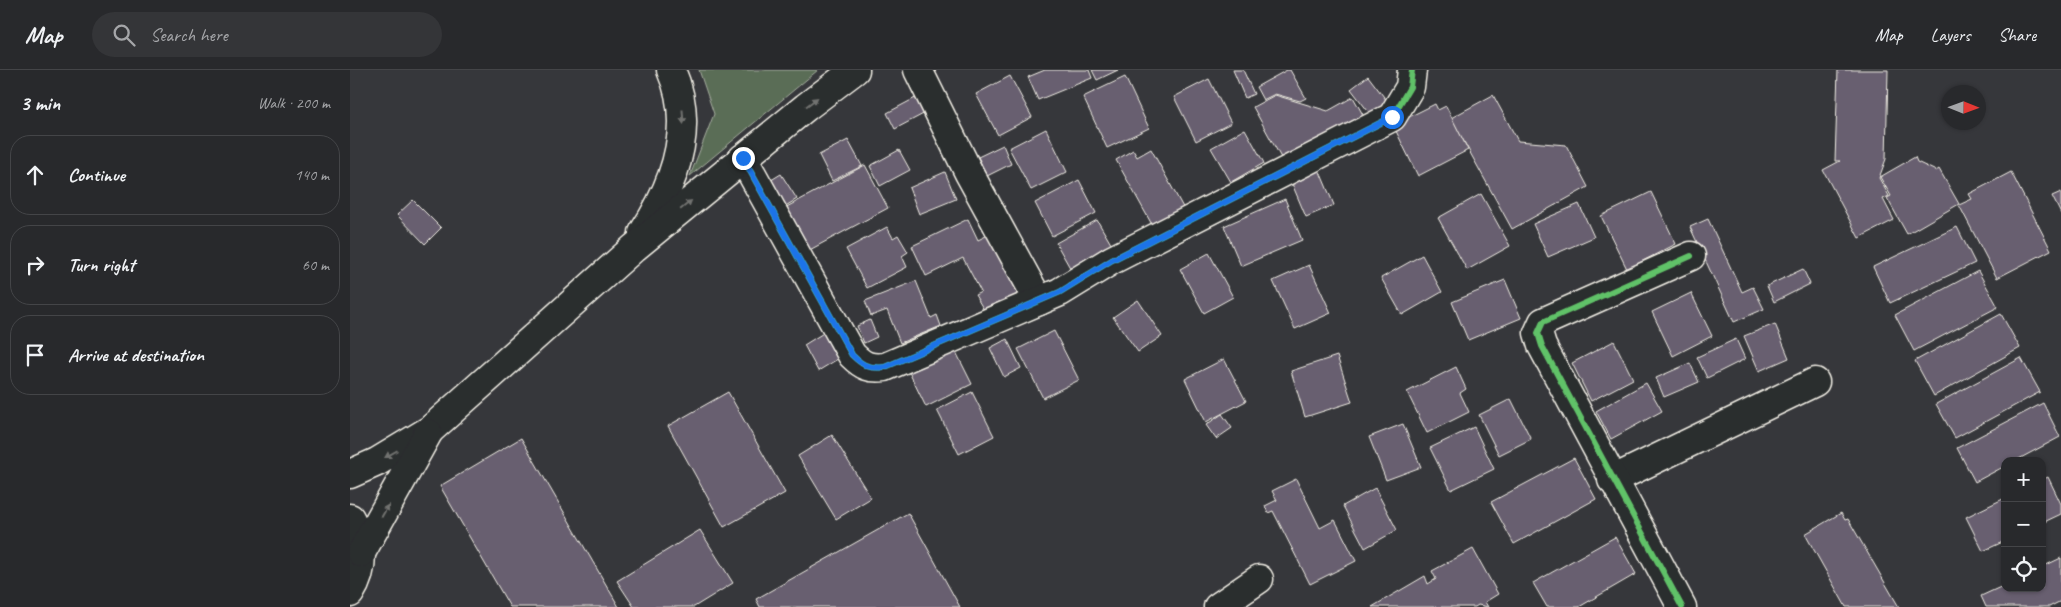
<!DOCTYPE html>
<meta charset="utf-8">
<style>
:root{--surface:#28292c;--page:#343538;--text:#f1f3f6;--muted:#a5a6a9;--line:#444548}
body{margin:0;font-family:Caveat,sans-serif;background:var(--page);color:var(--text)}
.controls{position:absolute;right:15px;bottom:15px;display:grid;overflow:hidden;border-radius:10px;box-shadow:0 1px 4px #0004}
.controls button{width:45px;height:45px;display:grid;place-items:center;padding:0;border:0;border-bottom:1px solid var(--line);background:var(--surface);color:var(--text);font:25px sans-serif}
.compass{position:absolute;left:1591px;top:15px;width:45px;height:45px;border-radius:50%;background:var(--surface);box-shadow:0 1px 4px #0004;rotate:91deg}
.stop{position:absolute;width:15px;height:15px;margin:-11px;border:4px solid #1a73e8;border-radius:50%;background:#fff}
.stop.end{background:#1a73e8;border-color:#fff;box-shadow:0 1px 5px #0008}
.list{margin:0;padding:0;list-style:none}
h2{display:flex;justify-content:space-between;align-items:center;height:65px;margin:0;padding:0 20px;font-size:21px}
h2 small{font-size:16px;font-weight:400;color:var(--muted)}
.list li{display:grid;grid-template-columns:32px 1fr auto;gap:15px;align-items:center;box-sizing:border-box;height:80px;margin:0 10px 10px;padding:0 10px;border:1px solid var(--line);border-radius:20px}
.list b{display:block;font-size:19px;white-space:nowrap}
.list em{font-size:16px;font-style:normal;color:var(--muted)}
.icon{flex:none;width:28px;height:28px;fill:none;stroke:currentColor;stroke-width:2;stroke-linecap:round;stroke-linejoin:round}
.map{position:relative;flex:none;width:1711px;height:537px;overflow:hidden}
header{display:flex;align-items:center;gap:30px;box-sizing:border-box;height:70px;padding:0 25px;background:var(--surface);border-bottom:1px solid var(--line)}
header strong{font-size:24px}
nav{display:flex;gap:28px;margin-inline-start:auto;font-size:18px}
.search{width:350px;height:45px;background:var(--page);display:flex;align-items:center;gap:12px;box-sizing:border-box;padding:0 18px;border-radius:28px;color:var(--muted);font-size:19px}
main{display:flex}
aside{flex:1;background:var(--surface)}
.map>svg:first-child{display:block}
</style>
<header>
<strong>Map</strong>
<div class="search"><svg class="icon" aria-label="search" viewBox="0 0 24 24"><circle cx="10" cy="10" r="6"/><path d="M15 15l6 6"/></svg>Search here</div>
<nav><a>Map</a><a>Layers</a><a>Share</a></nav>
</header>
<main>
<aside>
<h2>3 min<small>Walk · 200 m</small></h2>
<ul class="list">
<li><svg class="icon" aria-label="ahead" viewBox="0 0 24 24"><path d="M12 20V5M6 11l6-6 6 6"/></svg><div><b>Continue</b></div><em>140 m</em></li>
<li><svg class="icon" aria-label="right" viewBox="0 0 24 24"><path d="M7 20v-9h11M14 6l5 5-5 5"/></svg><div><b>Turn right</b></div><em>60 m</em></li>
<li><svg class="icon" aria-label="arrive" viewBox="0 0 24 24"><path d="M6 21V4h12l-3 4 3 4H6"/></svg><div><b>Arrive at destination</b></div></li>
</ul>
</aside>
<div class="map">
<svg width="1711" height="537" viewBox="0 0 1711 537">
<rect width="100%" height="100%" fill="#36373b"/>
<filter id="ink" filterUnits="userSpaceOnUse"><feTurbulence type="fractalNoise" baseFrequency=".02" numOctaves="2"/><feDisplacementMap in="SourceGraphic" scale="10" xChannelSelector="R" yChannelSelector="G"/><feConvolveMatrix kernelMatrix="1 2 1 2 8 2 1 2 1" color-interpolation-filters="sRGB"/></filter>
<g filter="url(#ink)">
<!-- green -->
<polygon fill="#5a6d57" stroke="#a7afa0" points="349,0 468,0 340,106 364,44"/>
<!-- building -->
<g fill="#675e6f" stroke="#f4f1e8">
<polygon points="695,0 739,0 742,8 688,30 678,7"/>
<polygon points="742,0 768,0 747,10"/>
<polygon points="883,0 893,0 904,24 895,28"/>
<polygon points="937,0 940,0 956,28 950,31 925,24 913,30 906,17"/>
<polygon points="1488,0 1538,0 1536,89 1529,108 1539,126 1533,129 1544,150 1509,168 1473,100 1490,91 1485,91"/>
<polygon points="660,6 682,47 648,65 626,24"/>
<polygon points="1018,6 1037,31 1021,45 1001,19"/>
<polygon points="775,7 799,58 757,78 733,27"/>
<polygon points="859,9 881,53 846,71 824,27"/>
<polygon points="571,25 579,41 545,59 537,43"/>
<polygon points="925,25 978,41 1003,27 1016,50 935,95 903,37"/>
<polygon points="1143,25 1168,71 1216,75 1238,117 1162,159 1101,48"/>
<polygon points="1085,34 1088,40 1096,36 1118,80 1068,106 1043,55"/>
<polygon points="696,59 717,102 681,120 659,78"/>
<polygon points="895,59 914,93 881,112 861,78"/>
<polygon points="498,70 512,96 482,111 469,85"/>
<polygon points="653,75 661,94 637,106 628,87"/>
<polygon points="801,79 836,143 805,160 766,90 783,80 787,87"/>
<polygon points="549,80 560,100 530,116 520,96"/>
<polygon points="1565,87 1567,92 1586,101 1589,99 1609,134 1557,164 1537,128 1541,126 1530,107"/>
<polygon points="515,95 538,138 454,183 431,140"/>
<polygon points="968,97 984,135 956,147 940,109"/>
<polygon points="595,102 606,129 569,144 559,118"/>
<polygon points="1661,102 1701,180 1647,208 1609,135 1622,129 1619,124"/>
<polygon points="431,104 447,129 434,137 418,112"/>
<polygon points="729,110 746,143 702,166 685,133"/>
<polygon points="1301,122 1326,174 1277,199 1251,146"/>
<polygon points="1711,122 1711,144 1702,126"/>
<polygon points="1131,124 1160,176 1117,200 1088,148"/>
<polygon points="935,129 952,170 891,196 874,156"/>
<polygon points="63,130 91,158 75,174 47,145"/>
<polygon points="1229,134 1244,167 1198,187 1183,154"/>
<polygon points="618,149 628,170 644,162 674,226 634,240 625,225 631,222 613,188 576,206 562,176"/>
<polygon points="1358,149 1392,222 1403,217 1414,239 1384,252 1340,157"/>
<polygon points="747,150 764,179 723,203 706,173"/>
<polygon points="537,157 543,168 548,165 558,182 552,186 557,197 517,218 496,179"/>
<polygon points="1607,157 1625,193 1540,233 1523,197"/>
<polygon points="859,183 883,227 854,243 830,199"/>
<polygon points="1072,185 1092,222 1052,245 1031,208"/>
<polygon points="959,195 981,243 945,259 923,211"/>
<polygon points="1453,199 1460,214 1424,232 1417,216"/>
<polygon points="1628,201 1648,237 1564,281 1545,245"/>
<polygon points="1155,210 1171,248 1118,270 1102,232"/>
<polygon points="566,211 581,248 587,245 591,256 550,273 537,240 521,246 515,231"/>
<polygon points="1341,223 1362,266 1323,286 1302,242"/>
<polygon points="788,230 812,266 788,282 763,247"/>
<polygon points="1651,244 1670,278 1584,326 1565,291"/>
<polygon points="520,250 527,267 514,273 507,256"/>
<polygon points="1425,254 1439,288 1409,301 1394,266"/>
<polygon points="704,261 729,310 693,328 668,279"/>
<polygon points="475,262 491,287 468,301 454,275"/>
<polygon points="657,269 671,298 654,307 640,278"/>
<polygon points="1386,269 1395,289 1357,308 1347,287"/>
<polygon points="1264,271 1283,309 1241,331 1222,293"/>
<polygon points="604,278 622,314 576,337 558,300"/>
<polygon points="987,286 1002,332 955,347 941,301"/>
<polygon points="1671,288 1690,322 1605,368 1586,334"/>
<polygon points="874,289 896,331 856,352 835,309"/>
<polygon points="1340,293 1349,312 1314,327 1306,308"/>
<polygon points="1106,297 1116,319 1110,323 1119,342 1077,363 1057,322"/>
<polygon points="1296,313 1312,341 1261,369 1246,341"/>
<polygon points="378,322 435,423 374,457 318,356"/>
<polygon points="622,322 644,366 609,384 587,340"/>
<polygon points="1161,329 1181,369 1149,385 1129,345"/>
<polygon points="1693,333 1710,367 1665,391 1655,391 1655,396 1625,412 1607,378"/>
<polygon points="872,344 882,358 866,369 856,355"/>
<polygon points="1053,354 1071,397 1036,410 1019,367"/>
<polygon points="1124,357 1144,399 1101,420 1080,378"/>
<polygon points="482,365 521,428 486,449 448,386"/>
<polygon points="171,368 269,537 160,537 90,416"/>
<polygon points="1224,388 1246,429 1164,474 1141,432"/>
<polygon points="1698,407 1711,434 1711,444 1692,453 1692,410"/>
<polygon points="946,409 970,458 985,450 1006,491 960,514 923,441 918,443 915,436 927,430 922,421"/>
<polygon points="1025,418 1047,460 1015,478 993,436"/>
<polygon points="1655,428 1655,471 1633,481 1616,447"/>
<polygon points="558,443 610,537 410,537 406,529"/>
<polygon points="1491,443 1495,450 1498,449 1549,537 1496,537 1455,464"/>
<polygon points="350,460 383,513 344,537 284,537 267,511"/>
<polygon points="1265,467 1286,504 1229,537 1197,537 1183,513"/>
<polygon points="1123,479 1148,524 1135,532 1138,537 1128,535 1125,537 1022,537 1075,506 1078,514 1086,509 1082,501"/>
<polygon points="1711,488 1711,531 1699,537 1636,537 1631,526 1655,515 1655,518 1692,518 1692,497"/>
</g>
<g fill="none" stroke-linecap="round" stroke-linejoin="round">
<!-- minor casing -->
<g stroke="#f4f1e8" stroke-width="31">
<g id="minor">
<polyline points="568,0 619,103 689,231"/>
<path d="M393,88L502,285C513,296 520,299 535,297L710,222L762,190L1042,47L1060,17L1062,0"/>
<polyline points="1262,410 1465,312"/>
<polyline points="868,537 909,509"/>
<polyline points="1332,537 1192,276 1188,263 1193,252 1341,186"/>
</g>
</g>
<!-- major casing -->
<g stroke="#f4f1e8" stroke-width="31">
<path id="major" d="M0,448C14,471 15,500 0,523"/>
</g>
<!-- highway casing -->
<g stroke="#f4f1e8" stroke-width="31">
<g id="highway">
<path d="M293,163C325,114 346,56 321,0"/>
<polyline points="0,404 27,392 80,360 285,177 456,37 505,0"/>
<polyline points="11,483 78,363"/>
</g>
</g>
<!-- minor -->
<use href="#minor" stroke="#2a2d2e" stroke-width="28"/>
<!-- major -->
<use href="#major" stroke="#2a2d2e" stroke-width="28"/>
<!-- highway -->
<use href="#highway" stroke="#2a2d2e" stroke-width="28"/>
<!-- cycleway casing -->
<g stroke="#2a2d2e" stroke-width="9">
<g id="cycleway">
<path d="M393,88L502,285C513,296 520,299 535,297L710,222L762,190L1042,47L1060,17L1062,0"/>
<polyline points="1332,537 1192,276 1188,263 1193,252 1341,186"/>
</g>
</g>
<!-- cycleway -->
<use href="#cycleway" stroke="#61c268" stroke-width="6"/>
</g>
<!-- one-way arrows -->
<defs><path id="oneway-solid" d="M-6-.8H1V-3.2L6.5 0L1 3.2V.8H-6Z" transform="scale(1.25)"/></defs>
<g fill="#71726f">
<use href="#oneway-solid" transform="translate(462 32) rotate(-37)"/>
<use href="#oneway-solid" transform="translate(333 47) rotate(86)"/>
<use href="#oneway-solid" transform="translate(336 135) rotate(-39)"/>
<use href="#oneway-solid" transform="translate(41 384) rotate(150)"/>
<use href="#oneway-solid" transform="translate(35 441) rotate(-61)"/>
</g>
</g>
<g fill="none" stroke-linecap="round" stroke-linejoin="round" filter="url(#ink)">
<!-- route -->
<path stroke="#1a73e8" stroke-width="6" d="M393,88L502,285C513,296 520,299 535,297L710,222L762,190L1042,47"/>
</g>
</svg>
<div class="controls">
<button>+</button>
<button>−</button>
<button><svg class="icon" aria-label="locate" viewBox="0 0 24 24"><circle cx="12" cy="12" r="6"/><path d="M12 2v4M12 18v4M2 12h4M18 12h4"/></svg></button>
</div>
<svg class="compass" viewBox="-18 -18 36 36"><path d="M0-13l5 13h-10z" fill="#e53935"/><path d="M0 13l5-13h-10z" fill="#a5a6a9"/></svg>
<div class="stop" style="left:1042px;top:47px"></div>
<div class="stop end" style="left:393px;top:88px"></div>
</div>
</main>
